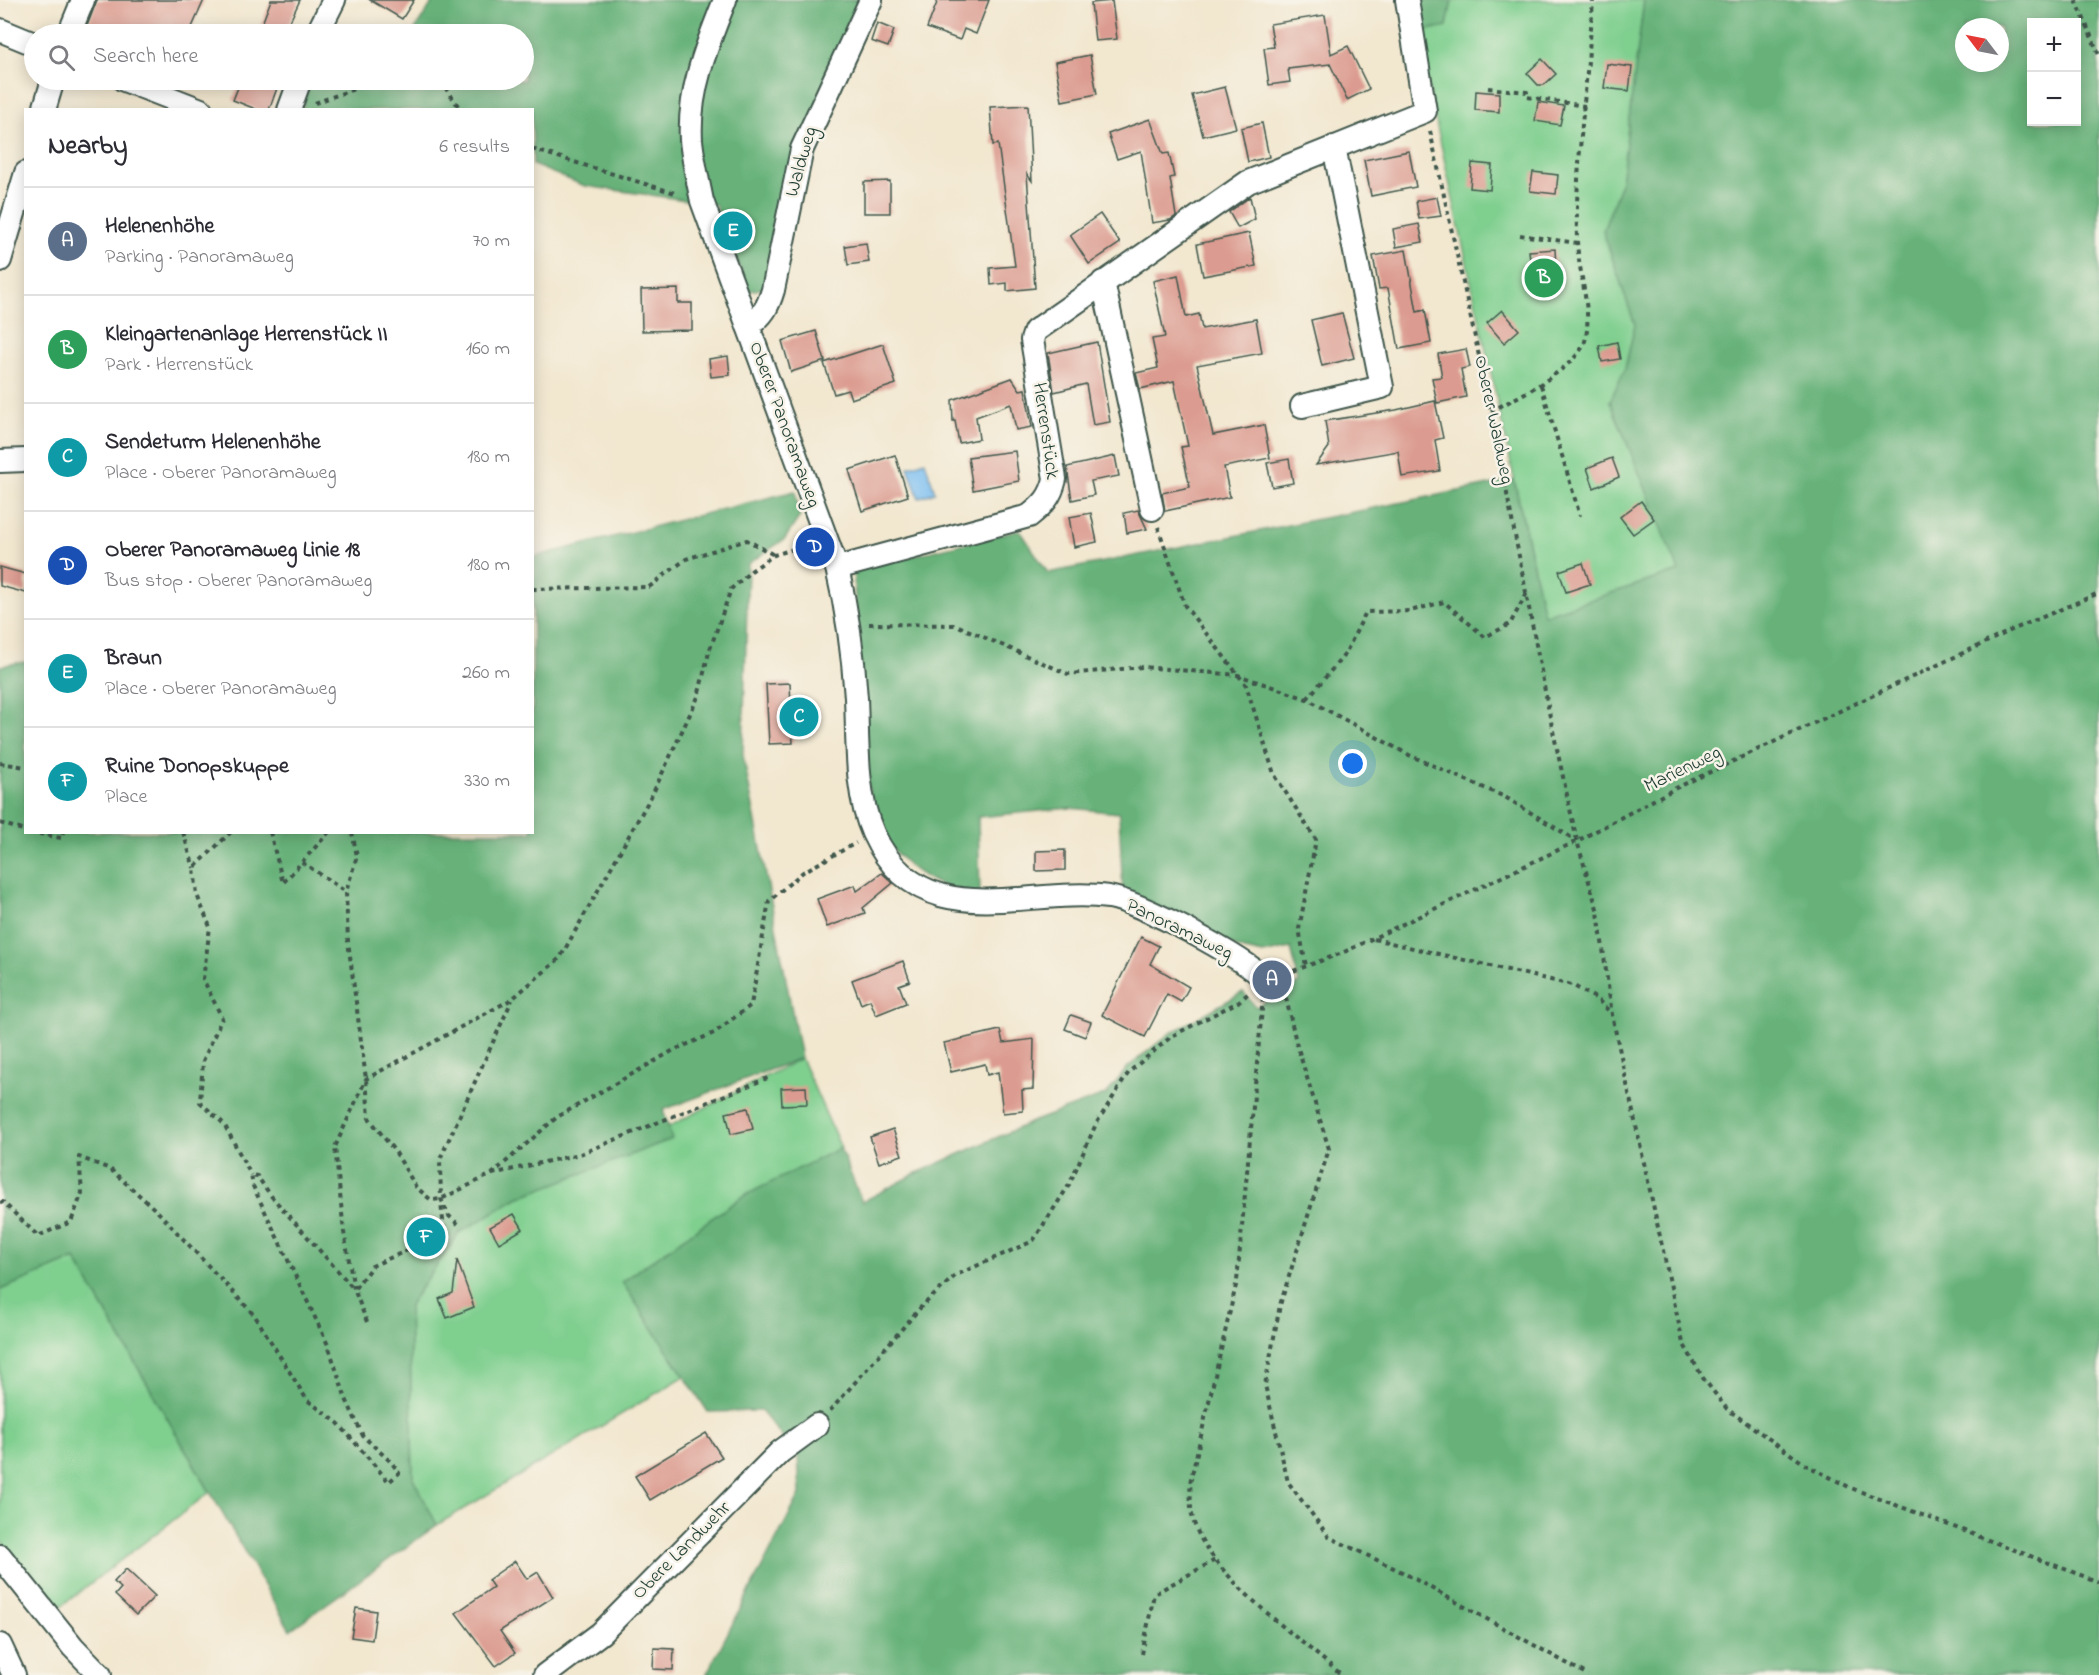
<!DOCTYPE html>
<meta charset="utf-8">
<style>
:root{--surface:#fff;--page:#f2f2f3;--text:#2b2b33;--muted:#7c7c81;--line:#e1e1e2;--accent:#0b8043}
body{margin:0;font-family:"Indie Flower",sans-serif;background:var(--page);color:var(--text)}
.controls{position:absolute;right:18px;top:18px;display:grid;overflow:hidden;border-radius:0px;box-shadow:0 3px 15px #0003}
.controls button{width:54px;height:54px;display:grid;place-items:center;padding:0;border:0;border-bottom:2px solid var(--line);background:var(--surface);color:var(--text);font:30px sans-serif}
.compass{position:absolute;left:1955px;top:18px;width:54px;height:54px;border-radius:50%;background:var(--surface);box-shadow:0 3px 15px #0003;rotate:302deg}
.you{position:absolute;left:1353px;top:764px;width:21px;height:21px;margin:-15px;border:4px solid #fff;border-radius:50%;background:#1a73e8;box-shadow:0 0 0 9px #1a73e833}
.badge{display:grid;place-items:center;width:39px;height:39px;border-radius:50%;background:var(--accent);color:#fff;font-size:20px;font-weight:700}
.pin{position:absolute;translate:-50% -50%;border:3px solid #fff;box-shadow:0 2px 6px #0006}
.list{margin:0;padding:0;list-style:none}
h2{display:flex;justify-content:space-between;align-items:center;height:78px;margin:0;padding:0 24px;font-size:26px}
h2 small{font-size:20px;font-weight:400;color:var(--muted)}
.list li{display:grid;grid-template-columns:39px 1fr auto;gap:18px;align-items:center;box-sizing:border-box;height:108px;padding:0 24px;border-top:2px solid var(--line)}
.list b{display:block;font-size:22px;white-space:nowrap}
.list p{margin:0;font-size:20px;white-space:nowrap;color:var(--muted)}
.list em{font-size:20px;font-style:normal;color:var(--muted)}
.icon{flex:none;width:33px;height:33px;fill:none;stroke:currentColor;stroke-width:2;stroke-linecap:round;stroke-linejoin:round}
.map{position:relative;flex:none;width:2099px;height:1675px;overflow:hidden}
.search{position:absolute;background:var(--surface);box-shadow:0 3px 15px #0003;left:24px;top:24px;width:510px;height:66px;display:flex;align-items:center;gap:15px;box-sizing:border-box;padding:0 21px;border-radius:33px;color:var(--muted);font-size:22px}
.panel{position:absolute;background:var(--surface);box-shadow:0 3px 15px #0003;left:24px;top:108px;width:510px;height:726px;border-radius:0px}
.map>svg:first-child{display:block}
</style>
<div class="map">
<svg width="2099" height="1675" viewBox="0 0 2099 1675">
<rect width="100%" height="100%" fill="#f7f3e8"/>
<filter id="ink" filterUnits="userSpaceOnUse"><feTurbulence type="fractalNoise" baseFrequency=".0167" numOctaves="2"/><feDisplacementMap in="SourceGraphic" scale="12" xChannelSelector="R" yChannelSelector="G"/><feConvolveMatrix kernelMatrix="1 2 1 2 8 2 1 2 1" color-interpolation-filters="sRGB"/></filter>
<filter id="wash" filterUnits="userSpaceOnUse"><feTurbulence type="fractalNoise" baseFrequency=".008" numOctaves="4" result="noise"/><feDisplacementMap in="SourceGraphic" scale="24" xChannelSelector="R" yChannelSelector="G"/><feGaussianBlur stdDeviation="1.35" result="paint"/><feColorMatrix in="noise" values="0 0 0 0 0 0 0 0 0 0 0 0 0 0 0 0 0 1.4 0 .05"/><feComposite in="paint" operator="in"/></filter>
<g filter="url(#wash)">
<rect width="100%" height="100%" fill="#f2e7cf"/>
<!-- green -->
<g fill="#7fcf8f" stroke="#4f8662" stroke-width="1.5">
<polygon points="1452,0 1644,0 1621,183 1603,231 1635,325 1625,369 1610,401 1680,571 1544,615 1427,81 1422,31 1447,26"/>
<polygon points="801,1058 841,1148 742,1197 622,1282 685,1376 437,1525 413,1478 409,1305 459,1233 517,1198 668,1127"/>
<polygon points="75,1259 210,1492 61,1606 0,1540 0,1290"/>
</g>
<!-- forest -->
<g fill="#67b27a" stroke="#437857" stroke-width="1.5" fill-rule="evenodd">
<polygon points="434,0 862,0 766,288 749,291 715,204 585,186 533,165 532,110 302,110 308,88 332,80 524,80 524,34 412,34"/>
<polygon points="1417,0 1452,0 1447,26 1422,31"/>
<path d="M1644,0H2099V1675H706L800,1494L798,1456L761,1411L708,1412L622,1282L742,1197L840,1148L862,1202L917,1173L1034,1121L1107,1094L1128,1067L1169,1034L1243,992L1256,1007L1299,983L1291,948L1263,954L1240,949L1123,897L1119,813L1070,808L978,817L980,893C935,892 894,863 877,821C866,793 865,752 863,722C860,671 857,621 853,570L1020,530L1048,573L1514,480L1544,615L1679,571L1610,401L1625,369L1635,325L1603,231L1621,183ZM2032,22H2076V122H2032ZM1964,27H2000V63H1964Z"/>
<polygon points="795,491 800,516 785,539 748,564 743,755 801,1058 663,1110 672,1139 517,1198 459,1233 409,1305 413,1478 437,1525 290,1630 75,1259 0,1290 0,666 25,662 26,832 532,832 533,557"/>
</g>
<!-- water -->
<polygon fill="#7dbff2" stroke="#4e7e93" stroke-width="1.5" points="925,461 935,492 919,498 908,467"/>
<g id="blocks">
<!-- building -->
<g fill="#dc9b90">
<polygon points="97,0 204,0 189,34 84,34"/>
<polygon points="271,0 300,0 284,34 258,34"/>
<polygon points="370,0 414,0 402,19"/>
<polygon points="938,0 989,0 976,34 964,29 960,40 927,28"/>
<polygon points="1112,1 1117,39 1095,41 1091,3"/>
<polygon points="1325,15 1331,54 1348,46 1369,89 1347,100 1330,64 1288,69 1290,82 1269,85 1264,48 1274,47 1270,24"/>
<polygon points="877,23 894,30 888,47 871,41"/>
<polygon points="1090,55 1097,94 1062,101 1055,62"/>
<polygon points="1542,59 1556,74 1544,85 1538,85 1527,73"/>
<polygon points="1607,64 1632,67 1629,91 1604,88"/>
<polygon points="241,80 280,80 269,110 258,110 233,100"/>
<polygon points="1225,87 1236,128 1203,136 1192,95"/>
<polygon points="1476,91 1499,93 1499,112 1475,110"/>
<polygon points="1538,102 1564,106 1560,125 1535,121"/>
<polygon points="1028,105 1032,181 1027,174 1035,288 1007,291 1007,283 991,285 990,268 1015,266 998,144 993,145 990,107"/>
<polygon points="1150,119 1163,154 1169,153 1174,177 1170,178 1176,216 1170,220 1152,223 1141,151 1117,159 1108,134"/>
<polygon points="1262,123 1269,157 1248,162 1241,128"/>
<polygon points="1409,151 1416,187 1371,196 1364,160"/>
<polygon points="1472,163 1492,165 1490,190 1470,188"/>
<polygon points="1533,172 1558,175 1556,194 1530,191"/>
<polygon points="890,181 890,213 864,213 864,182"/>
<polygon points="1250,197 1255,219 1238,228 1229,212"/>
<polygon points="1437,197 1441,216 1419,219 1416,201"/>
<polygon points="1100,214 1120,243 1089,264 1070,235"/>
<polygon points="1419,224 1423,242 1396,247 1393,229"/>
<polygon points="1249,233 1256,266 1203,276 1197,244"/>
<polygon points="866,243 869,262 848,265 845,246"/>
<polygon points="1555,249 1556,267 1531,269 1529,251"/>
<polygon points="1406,250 1417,312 1425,310 1431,343 1399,349 1388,288 1379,289 1373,256"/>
<polygon points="1178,275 1186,317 1199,314 1202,329 1256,319 1262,353 1197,365 1213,435 1264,425 1270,458 1224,467 1230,497 1165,511 1162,493 1190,487 1181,447 1188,446 1174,381 1140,389 1136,373 1158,368 1152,339 1165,337 1153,281"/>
<polygon points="678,289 678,303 692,303 692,330 642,331 641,290"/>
<polygon points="1502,310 1519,330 1504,343 1487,323"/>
<polygon points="1342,313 1354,358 1322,366 1311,320"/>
<polygon points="816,331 825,361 791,372 782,341"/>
<polygon points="1097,342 1110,422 1093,425 1086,384 1054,392 1048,353"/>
<polygon points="1617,342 1620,359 1602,362 1599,346"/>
<polygon points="883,344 896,384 851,399 848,390 834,394 824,363"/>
<polygon points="1466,349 1470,367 1461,369 1466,397 1437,403 1432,378 1442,377 1438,354"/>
<polygon points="728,356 730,375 711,377 709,359"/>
<polygon points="1012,378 1020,390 1025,389 1032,427 1016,430 1011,404 976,417 979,439 959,443 955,421 953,421 952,400"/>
<polygon points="1435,401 1443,438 1435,440 1440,471 1402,477 1398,451 1316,465 1329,447 1325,421 1396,410"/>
<polygon points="1015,451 1019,481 973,490 968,457"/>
<polygon points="895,455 908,496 862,511 849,470"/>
<polygon points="1115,456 1119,476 1091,481 1094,495 1072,500 1067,467"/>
<polygon points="1612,458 1619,477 1594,488 1587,468"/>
<polygon points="1289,459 1293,483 1272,487 1267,463"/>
<polygon points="1641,501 1654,519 1633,534 1620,517"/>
<polygon points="1138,510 1147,529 1127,533 1124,513"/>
<polygon points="1091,513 1097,542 1074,547 1069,517"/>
<polygon points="1583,563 1590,584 1566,592 1559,571"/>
<polygon points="0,567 26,574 26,593 0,586"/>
<polygon points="790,683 791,708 815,717 792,729 793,743 769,744 766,684"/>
<polygon points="1065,850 1065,870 1036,871 1036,851"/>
<polygon points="882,873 893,883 863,908 865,913 827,927 817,899 855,885 857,891"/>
<polygon points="1141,937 1159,946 1150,964 1189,987 1181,1002 1167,994 1145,1037 1102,1015"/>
<polygon points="903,961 910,981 899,985 906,1003 876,1015 870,1000 861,1004 852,980"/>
<polygon points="1071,1015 1091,1022 1085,1037 1065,1029"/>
<polygon points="1000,1030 1003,1043 1034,1039 1033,1089 1022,1090 1023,1111 1003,1113 998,1072 987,1075 985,1064 951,1072 944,1043"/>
<polygon points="806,1087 807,1104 782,1105 781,1088"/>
<polygon points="748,1108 753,1129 731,1134 726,1113"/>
<polygon points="893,1129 902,1155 879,1163 870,1137"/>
<polygon points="514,1214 523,1229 499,1243 490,1227"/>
<polygon points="435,1224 438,1247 417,1249 414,1227"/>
<polygon points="457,1260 474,1307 447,1318 439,1299 453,1293"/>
<polygon points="706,1433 722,1457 650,1500 635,1476"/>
<polygon points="515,1561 527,1579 538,1572 553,1597 500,1631 515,1653 496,1666 456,1613 493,1587 488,1580"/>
<polygon points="126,1569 155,1596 136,1615 115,1595 121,1588 114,1582"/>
<polygon points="356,1608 376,1611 372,1640 351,1637"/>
<polygon points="654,1648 674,1649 673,1670 653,1669"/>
</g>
</g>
</g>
<g filter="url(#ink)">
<use href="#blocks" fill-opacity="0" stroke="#3f564b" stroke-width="1.5"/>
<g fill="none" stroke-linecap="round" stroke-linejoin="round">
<!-- minor casing -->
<g stroke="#3f564b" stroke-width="26">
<g id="minor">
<path d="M725,0C707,45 688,91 691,140C693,160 698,181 702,201L837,568C848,614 853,651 856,698C858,741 855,793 873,833C921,938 1023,886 1109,897C1140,902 1243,957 1265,979"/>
<polyline points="0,30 34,44"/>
<polyline points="69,34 83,0"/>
<polyline points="317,34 334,0"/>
<polyline points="124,80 201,110"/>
<polyline points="44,110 53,80"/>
<polyline points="289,110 300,80"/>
<polyline points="0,260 26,173"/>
<polyline points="1103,282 1152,509"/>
<path d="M748,326C763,316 768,307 773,290L802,149L871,0"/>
<polyline points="1302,406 1382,387 1334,147"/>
<polyline points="0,461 26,460"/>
<path d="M837,568L1029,516C1043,505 1051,497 1055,479L1032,340L1035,331L1248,182L1425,111L1407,0"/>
<polyline points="0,1556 73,1647 100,1675"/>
<polyline points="0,1645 14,1675"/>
<polyline points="545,1675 601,1633 780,1452 817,1425"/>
</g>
</g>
<!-- path -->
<g stroke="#3f564b" stroke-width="4" stroke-dasharray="4.5 4.5" stroke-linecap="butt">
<polyline points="2076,0 2099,55"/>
<polyline points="440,80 461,110"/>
<polyline points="1488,88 1527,92 1527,97 1585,106"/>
<polyline points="315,103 379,80"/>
<polyline points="1430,131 1491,411 1550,717 1577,841 1598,912 1612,1015 1683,1343 1703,1378 1727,1409 1806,1465 1851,1488 2099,1582"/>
<polyline points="532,149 678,194"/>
<polyline points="1520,235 1577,243"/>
<polyline points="1541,385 1580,516"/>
<path d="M1491,411C1516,398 1576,369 1585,341C1593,313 1578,271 1577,241C1575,161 1588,80 1593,0"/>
<polyline points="1158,527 1185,606 1246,685 1274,774 1316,840 1299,929 1306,966"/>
<polyline points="532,589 649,587 686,559 747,540 774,555"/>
<polyline points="869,624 956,625 1068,674 1143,667 1238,675 1307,699 1409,755 1505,797 1577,841"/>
<polyline points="1307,699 1345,654 1366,612 1410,611 1444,602 1485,637 1510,624 1527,593"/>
<polyline points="0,763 26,767"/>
<polyline points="0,823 26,831"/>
<polyline points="30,832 61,838 63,832"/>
<polyline points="183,832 194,868"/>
<polyline points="231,832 194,868 197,895 210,927 203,979 222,1018 203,1061 200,1102 224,1124 251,1175"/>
<polyline points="270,832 283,883 329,832"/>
<polyline points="352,832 357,856 346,892 348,941 366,1079 369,1118 396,1153 416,1187 431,1200 441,1199 492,1174 557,1117 674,1050 714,1033 751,1005 769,901 803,872 856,843"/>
<polyline points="302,862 346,892"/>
<polyline points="1374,939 1572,985 1597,999 1612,1014"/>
<polyline points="1285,974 1342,953 1577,841 1676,788 2012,630 2099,593"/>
<polyline points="1284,989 1296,1042 1329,1149 1280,1305 1265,1385 1288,1482 1329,1537 1402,1572 1588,1675"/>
<path d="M1263,998L1237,1281L1190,1483C1191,1493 1190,1505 1192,1515C1203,1571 1299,1638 1342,1675"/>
<polyline points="492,1174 580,1154 770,1077"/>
<polyline points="0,1203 3,1202 38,1236 71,1222 82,1193 79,1157 110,1169 159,1213 255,1316 307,1400 338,1423 389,1482 399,1473 392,1463 363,1436 346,1399 328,1345 253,1186 251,1175 257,1176 272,1197 354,1289"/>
<polyline points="458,1224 449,1216 441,1199 440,1159 512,1000"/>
<polyline points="355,1288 372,1266 410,1249 414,1253 441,1252 446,1244 441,1204"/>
<polyline points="367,1322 354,1289 344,1232 335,1147 366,1079 512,999 560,958 653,793 698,697 709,652 731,589 751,571 774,555 797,548"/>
<polyline points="830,1411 921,1307 956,1275 1033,1241 1069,1185 1096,1124 1129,1072 1172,1036 1238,1002 1250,992"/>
<polyline points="1142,1654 1154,1594 1215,1560"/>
</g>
<!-- minor -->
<use href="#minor" stroke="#fff" stroke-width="22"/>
</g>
</g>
<g text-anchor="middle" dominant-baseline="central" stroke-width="5" stroke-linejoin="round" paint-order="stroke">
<!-- street labels -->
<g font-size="20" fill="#1f3d34" stroke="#f7f3e8">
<text transform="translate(802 162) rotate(-74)">Waldweg</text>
<text transform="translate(1493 420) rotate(78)">Oberer Waldweg</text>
<text transform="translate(784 425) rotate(70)">Oberer Panoramaweg</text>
<text transform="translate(1045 431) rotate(82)">Herrenstück</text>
<text transform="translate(1683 770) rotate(-26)">Marienweg</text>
<text transform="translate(1179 930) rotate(26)">Panoramaweg</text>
<text transform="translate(682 1551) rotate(-45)">Obere Landwehr</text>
</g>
</g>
</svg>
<div class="controls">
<button>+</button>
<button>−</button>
</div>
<svg class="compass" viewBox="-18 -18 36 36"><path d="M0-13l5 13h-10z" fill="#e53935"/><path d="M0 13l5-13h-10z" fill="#7c7c81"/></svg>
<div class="you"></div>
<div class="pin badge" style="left:1272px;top:980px;background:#5c6f8a">A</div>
<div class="pin badge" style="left:1544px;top:278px;background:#2e9e5b">B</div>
<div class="pin badge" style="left:799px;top:717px;background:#0f9aa8">C</div>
<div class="pin badge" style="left:815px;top:547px;background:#1a4fb4">D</div>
<div class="pin badge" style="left:733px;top:231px;background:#0f9aa8">E</div>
<div class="pin badge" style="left:426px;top:1237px;background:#0f9aa8">F</div>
<div class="search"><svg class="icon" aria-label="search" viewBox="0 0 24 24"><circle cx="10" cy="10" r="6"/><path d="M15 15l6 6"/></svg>Search here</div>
<section class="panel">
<h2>Nearby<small>6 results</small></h2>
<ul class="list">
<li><span class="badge" style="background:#5c6f8a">A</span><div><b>Helenenhöhe</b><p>Parking · Panoramaweg</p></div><em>70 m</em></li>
<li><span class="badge" style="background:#2e9e5b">B</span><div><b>Kleingartenanlage Herrenstück II</b><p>Park · Herrenstück</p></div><em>160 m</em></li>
<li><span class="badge" style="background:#0f9aa8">C</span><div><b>Sendeturm Helenenhöhe</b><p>Place · Oberer Panoramaweg</p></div><em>180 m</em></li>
<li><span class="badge" style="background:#1a4fb4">D</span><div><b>Oberer Panoramaweg Linie 18</b><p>Bus stop · Oberer Panoramaweg</p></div><em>180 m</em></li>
<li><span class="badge" style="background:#0f9aa8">E</span><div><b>Braun</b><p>Place · Oberer Panoramaweg</p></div><em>260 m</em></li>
<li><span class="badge" style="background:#0f9aa8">F</span><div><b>Ruine Donopskuppe</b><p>Place</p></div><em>330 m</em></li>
</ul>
</section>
</div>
